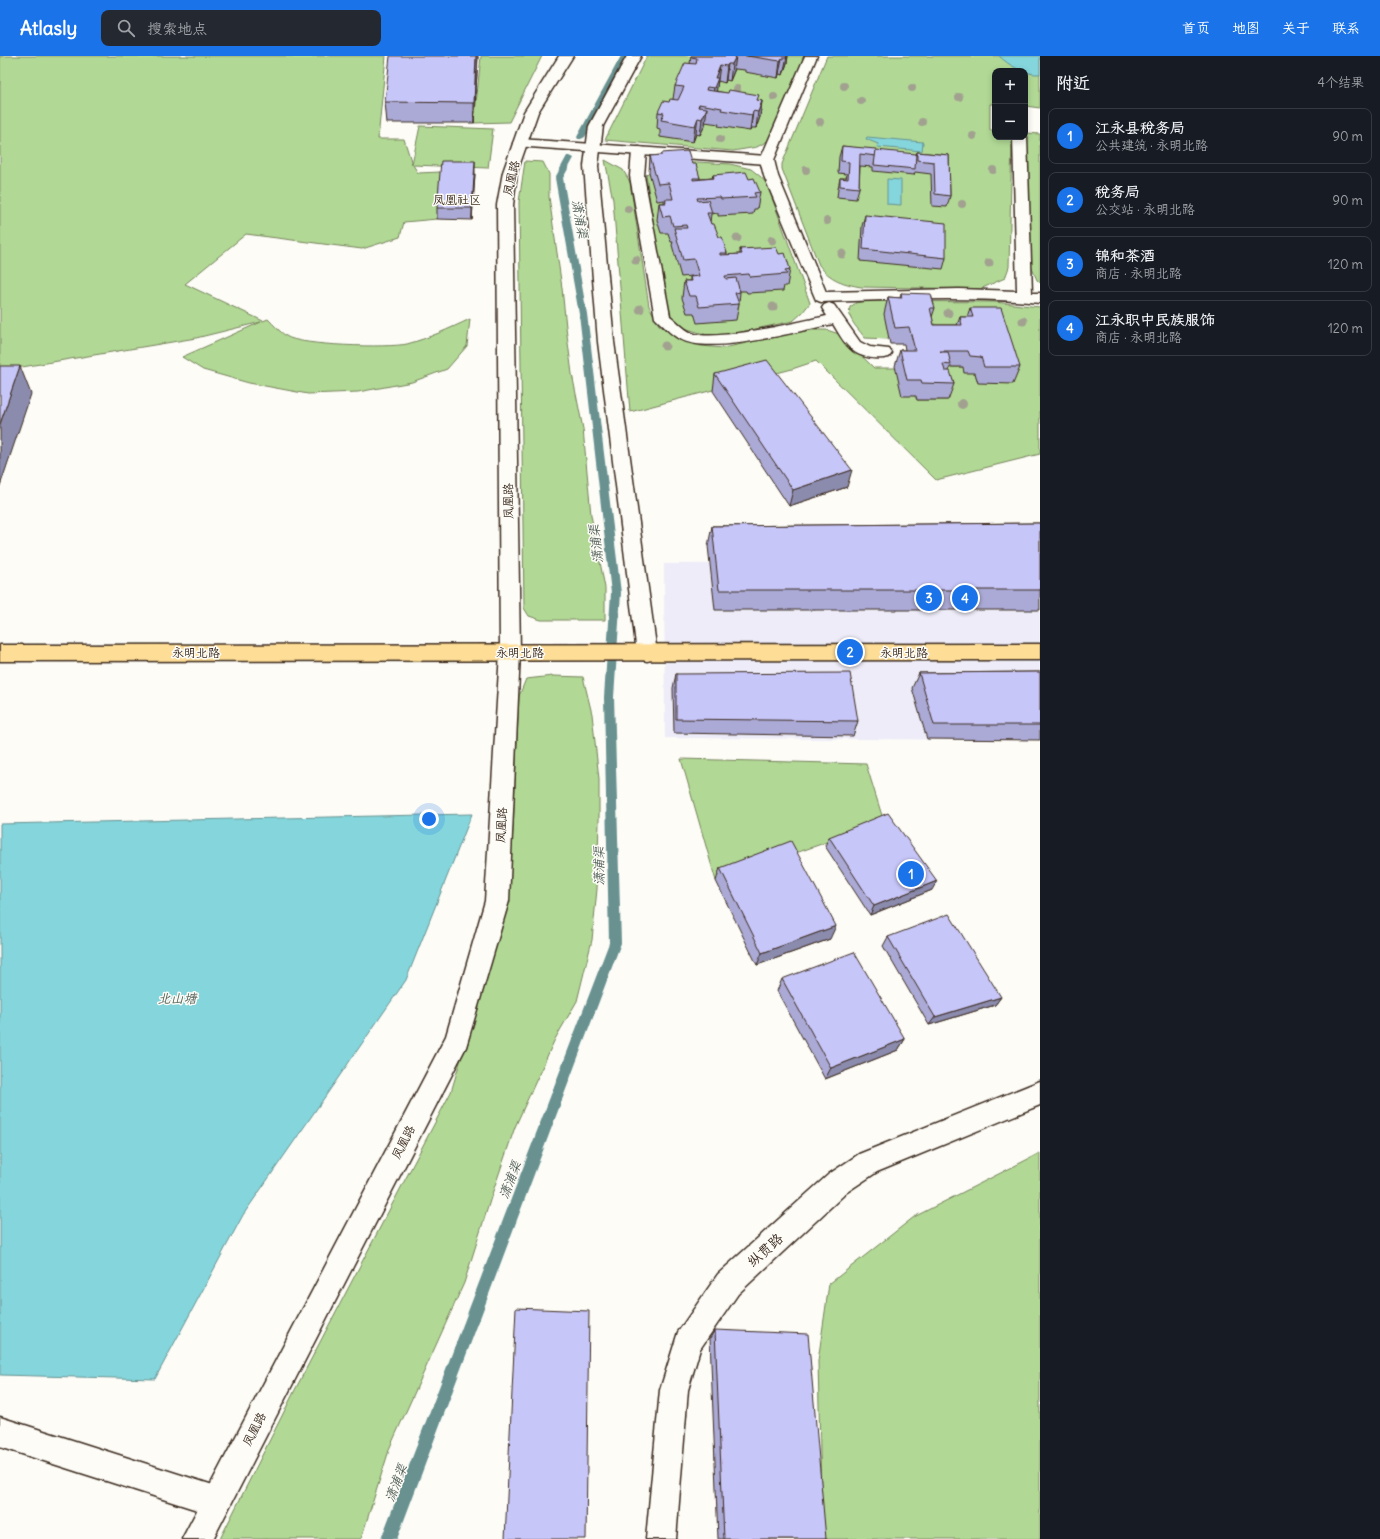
<!DOCTYPE html>
<html lang="zh">
<meta charset="utf-8">
<style>
:root{--surface:#171b24;--page:#242831;--text:#f1f3f6;--muted:#9ea1a6;--line:#363941;--accent:#1a73e8}
body{margin:0;font-family:Delius,"LXGW WenKai TC",sans-serif;background:var(--page);color:var(--text)}
.controls{position:absolute;right:12px;top:12px;display:grid;overflow:hidden;border-radius:8px;box-shadow:0 2px 6px #0003}
.controls button{width:36px;height:36px;display:grid;place-items:center;padding:0;border:0;border-bottom:1px solid var(--line);background:var(--surface);color:var(--text);font:20px sans-serif}
.you{position:absolute;left:429px;top:763px;width:14px;height:14px;margin:-10px;border:3px solid #fff;border-radius:50%;background:#1a73e8;box-shadow:0 0 0 6px #1a73e833}
.badge{display:grid;place-items:center;width:26px;height:26px;border-radius:50%;background:var(--accent);color:#fff;font-size:13px;font-weight:700}
.pin{position:absolute;translate:-50% -50%;border:2px solid #fff;box-shadow:0 1px 4px #0006}
.list{margin:0;padding:0;list-style:none}
h2{display:flex;justify-content:space-between;align-items:center;height:52px;margin:0;padding:0 16px;font-size:17px}
h2 small{font-size:13px;font-weight:400;color:var(--muted)}
.list li{display:grid;grid-template-columns:26px 1fr auto;gap:12px;align-items:center;box-sizing:border-box;height:56px;margin:0 8px 8px;padding:0 8px;border:1px solid var(--line);border-radius:8px}
.list b{display:block;font-size:15px;white-space:nowrap}
.list p{margin:0;font-size:13px;white-space:nowrap;color:var(--muted)}
.list em{font-size:13px;font-style:normal;color:var(--muted)}
.icon{flex:none;width:22px;height:22px;fill:none;stroke:currentColor;stroke-width:2;stroke-linecap:round;stroke-linejoin:round}
.map{position:relative;flex:none;width:1040px;height:1483px;overflow:hidden}
header{display:flex;align-items:center;gap:24px;box-sizing:border-box;height:56px;padding:0 20px;background:var(--accent);color:#fff}
header strong{font-size:19px}
nav{display:flex;gap:22px;margin-inline-start:auto;font-size:14px}
.search{width:280px;height:36px;background:var(--page);display:flex;align-items:center;gap:10px;box-sizing:border-box;padding:0 14px;border-radius:8px;color:var(--muted);font-size:15px}
main{display:flex}
aside{flex:1;background:var(--surface)}
.map>svg:first-child{display:block}
</style>
<header>
<strong>Atlasly</strong>
<div class="search"><svg class="icon" aria-label="search" viewBox="0 0 24 24"><circle cx="10" cy="10" r="6"/><path d="M15 15l6 6"/></svg>搜索地点</div>
<nav><a>首页</a><a>地图</a><a>关于</a><a>联系</a></nav>
</header>
<main>
<div class="map">
<svg width="1040" height="1483" viewBox="0 0 1040 1483">
<rect width="100%" height="100%" fill="#fdfcf7"/>
<filter id="ink" filterUnits="userSpaceOnUse"><feTurbulence type="fractalNoise" baseFrequency=".025" numOctaves="2"/><feDisplacementMap in="SourceGraphic" scale="8" xChannelSelector="R" yChannelSelector="G"/><feConvolveMatrix kernelMatrix="1 2 1 2 8 2 1 2 1" color-interpolation-filters="sRGB"/></filter>
<g filter="url(#ink)">
<!-- built -->
<polygon fill="#edecf8" points="1040,506 1040,684 665,682 664,508"/>
<!-- green -->
<g fill="#b1d995" stroke="#76825a">
<path d="M0,0H386L378,83H404L412,108L420,70L493,73L488,112L413,109L418,117L441,116L437,163L404,166L400,181L362,193L246,178L185,228L263,265L268,263C274,269 280,276 286,280C299,290 389,292 407,288C429,282 449,273 470,263L467,290L447,313L412,326L358,336L308,338L249,327L203,314L182,301L261,266L196,282L22,311L0,313Z"/>
<polygon points="481,0 542,0 509,66 474,67"/>
<polygon points="647,0 806,0 771,83 757,91 733,95 605,84"/>
<path d="M827,0H1040V52L1025,50V15H995V48H990V74H995V81H1012L1009,211L1005,222L980,233L861,231C844,228 830,224 819,209L782,113V108Z"/>
<polygon points="1027,77 1040,78 1040,227 1037,224 1031,210"/>
<path d="M605,104L623,114L630,126L649,250L659,269L679,283L701,290L723,292L809,274H827L839,278L874,312H896L917,344H947L935,311H963L975,317L978,327L995,269L889,283L865,282C858,272 847,264 850,251L856,247L864,245L994,246L1040,251V398L936,424L816,305L792,313L630,356L613,144Z"/>
<polygon points="525,105 543,106 549,118 549,141 562,232 566,271 572,318 583,373 591,459 605,532 605,564 541,564 529,560 524,552 519,146"/>
<polygon points="679,105 730,108 751,113 761,121 767,128 810,247 802,257 793,265 723,280 707,279 684,272 667,255 646,119 651,114"/>
<polygon points="553,620 583,621 592,658 599,723 599,766 597,833 592,884 577,945 555,983 515,1071 492,1138 464,1227 390,1391 361,1483 220,1483 296,1332 451,1036 504,859 513,774 519,640 526,623"/>
<polygon points="681,703 866,708 884,766 716,825"/>
<polygon points="1040,1097 1040,1483 822,1483 818,1305 829,1228 914,1161"/>
</g>
<!-- water -->
<g fill="#84d6dc" stroke="#679190">
<path d="M999,0H1040V18C1025,19 1010,10 999,0Z"/>
<polygon points="867,81 923,86 922,95 877,91 878,88 866,83"/>
<polygon points="887,123 901,124 901,149 887,148"/>
<polygon points="472,758 406,924 243,1159 155,1323 0,1319 0,768"/>
</g>
<g fill="none" stroke-linecap="round" stroke-linejoin="round">
<!-- stream -->
<g fill="#679190" fill-rule="evenodd">
<polygon points="621,0 627,0 585,81 581,83 578,83 577,81"/>
<polygon points="567,100 570,100 574,102 563,122 587,258 621,537 614,641 621,887 397,1483 381,1483 609,887 604,641 611,537 579,258 555,122"/>
</g>
<!-- service casing -->
<g stroke="#3b2a1e" stroke-width="3">
<g id="service">
<path d="M805,0H817L774,104L778,120L826,236L959,233L1017,235L1013,81H1025V79L1027,81L1032,237H1040V247C967,240 894,244 821,246L816,244L764,120L760,104Z"/>
<path d="M639,91L644,92L646,95L644,120L670,260C677,265 684,274 692,277C714,287 801,265 827,260L822,252L824,249L829,247L834,249L860,286L870,291L889,293L892,297L889,301C877,304 859,302 850,292C843,286 838,276 833,268C798,275 713,299 682,284C673,281 665,271 658,265L655,262L630,120L632,95L634,92Z"/>
</g>
</g>
<!-- minor casing -->
<g stroke="#3b2a1e" stroke-width="3">
<g id="minor">
<polygon points="520,83 767,100 772,101 774,104 772,107 767,108 515,90 513,87 515,84"/>
<polygon points="1040,1025 1040,1049 877,1116 847,1136 738,1238 700,1293 688,1334 676,1483 646,1483 660,1334 678,1276 718,1218 829,1118 859,1098"/>
<polygon points="0,1361 216,1430 227,1434 231,1445 227,1456 216,1460 0,1391"/>
</g>
</g>
<!-- secondary casing -->
<g stroke="#3b2a1e" stroke-width="3">
<g id="secondary">
<polygon points="559,0 573,0 538,56 517,116 513,149 520,596 509,845 466,991 213,1483 182,1483 446,980 485,845 500,596 497,149 503,116 524,56"/>
<polygon points="627,0 641,0 603,70 598,110 614,286 657,597 654,603 647,605 640,603 637,597 598,286 584,110 589,70"/>
</g>
</g>
<!-- primary casing -->
<g stroke="#3b2a1e" stroke-width="3">
<polygon id="primary" points="1040,588 1040,604 0,605 0,589"/>
</g>
<!-- service -->
<use href="#service" fill="#fdfcf7" fill-rule="evenodd"/>
<!-- minor -->
<use href="#minor" fill="#fdfcf7" fill-rule="evenodd"/>
<!-- secondary -->
<use href="#secondary" fill="#fdfcf7" fill-rule="evenodd"/>
<!-- primary -->
<use href="#primary" fill="#fedd96" fill-rule="evenodd"/>
</g>
<!-- trees -->
<g fill="#a2a190">
<circle cx="844" cy="30" r="4"/>
<circle cx="912" cy="32" r="4"/>
<circle cx="737" cy="33" r="4"/>
<circle cx="774" cy="41" r="4"/>
<circle cx="959" cy="41" r="4"/>
<circle cx="861" cy="45" r="4"/>
<circle cx="820" cy="66" r="4"/>
<circle cx="922" cy="66" r="4"/>
<circle cx="973" cy="80" r="4"/>
<circle cx="720" cy="83" r="4"/>
<circle cx="806" cy="114" r="4"/>
<circle cx="993" cy="114" r="4"/>
<circle cx="962" cy="148" r="4"/>
<circle cx="628" cy="153" r="4"/>
<circle cx="827" cy="165" r="4"/>
<circle cx="737" cy="182" r="4.5"/>
<circle cx="772" cy="184" r="4.5"/>
<circle cx="842" cy="198" r="4.5"/>
<circle cx="636" cy="204" r="4.5"/>
<circle cx="989" cy="207" r="4.5"/>
<circle cx="773" cy="251" r="4.5"/>
<circle cx="640" cy="253" r="4.5"/>
<circle cx="948" cy="257" r="4.5"/>
<circle cx="1023" cy="265" r="4.5"/>
<circle cx="665" cy="290" r="4.5"/>
<circle cx="962" cy="348" r="5"/>
</g>
<!-- wall -->
<g fill="#abaad6" stroke="#3b2a1e">
<polygon points="478,0 474,67 387,67 385,46"/>
<polygon points="691,0 788,0 787,7 783,19 779,18 778,22 745,16 745,14 735,13 730,25 726,24 725,27 718,25 716,35 762,45 760,61 756,72 751,72 750,75 718,70 719,68 705,66 705,69 700,79 696,78 693,86 660,81 660,73 657,72 658,56 669,46 673,43 675,30 690,8"/>
<polygon points="842,90 916,100 917,96 949,99 950,140 947,151 932,150 931,118 915,116 914,119 873,115 873,111 860,110 859,132 856,143 837,141 838,133 840,122 846,122 847,118 838,117 839,101"/>
<polygon points="662,97 692,108 700,122 700,123 712,122 713,119 749,123 760,136 757,153 754,153 753,158 718,160 718,157 711,158 710,166 727,197 727,199 740,198 740,193 779,198 790,213 787,230 784,230 783,235 747,237 746,235 740,235 740,236 739,247 739,248 736,264 697,267 694,257 687,257 682,242 684,225 690,225 690,221 692,221 692,220 681,221 672,189 673,186 671,186 668,177 661,177 657,164 659,147 664,147 664,144 657,145 649,116 650,100 662,99"/>
<polygon points="475,117 472,164 437,163 437,152"/>
<polygon points="865,159 946,202 943,213 860,205 862,170"/>
<polygon points="901,237 935,252 932,261 934,269 957,269 960,261 967,261 970,252 1020,311 1013,328 978,327 975,317 964,317 963,311 950,311 949,315 954,328 948,344 917,344 916,340 902,340 895,310 900,294 905,294 904,288 890,288 884,258 888,241 900,242"/>
<polygon points="715,318 847,431 789,450 713,335"/>
<polygon points="1040,467 1040,554 715,554 708,490 712,470"/>
<polygon points="1040,616 1040,684 927,683 912,632 919,617"/>
<polygon points="676,618 858,665 853,680 674,677 673,632"/>
<polygon points="829,781 932,834 870,859 825,790"/>
<polygon points="720,812 830,883 757,909 716,825"/>
<polygon points="888,881 1001,941 995,949 929,969 883,890"/>
<polygon points="782,923 905,983 898,994 825,1023 777,935"/>
<polygon points="715,1274 826,1483 718,1483 710,1282"/>
</g>
<!-- shaded-wall -->
<g fill="#8b8bae" stroke="#3b2a1e">
<polygon points="476,0 478,0 474,67 474,47"/>
<polygon points="736,0 734,15 730,25 732,8"/>
<polygon points="787,0 788,0 787,7 783,19"/>
<polygon points="782,2 779,18 778,22 780,5"/>
<polygon points="728,8 726,24 725,27 727,10"/>
<polygon points="720,9 716,39 712,49 715,22"/>
<polygon points="762,45 760,61 756,72 758,56"/>
<polygon points="699,48 696,78 693,86 695,70 698,51"/>
<polygon points="707,52 705,69 700,79 702,63"/>
<polygon points="753,55 751,72 750,75 752,59"/>
<polygon points="475,105 475,117 472,164 472,152"/>
<polygon points="20,310 31,338 0,430 0,368"/>
<polygon points="852,414 847,431 789,450 793,434"/>
<polygon points="937,825 932,834 870,859 874,850"/>
<polygon points="836,870 830,883 757,909 762,897"/>
<polygon points="1001,941 995,949 929,969 935,961"/>
<polygon points="905,983 898,994 825,1023 831,1012"/>
</g>
<!-- building -->
<g fill="#c7c6f9" stroke="#3b2a1e">
<polygon points="390,0 476,0 474,47 385,46"/>
<polygon points="691,0 736,0 732,8 728,8 727,10 720,9 715,22 718,22 714,32 707,31 706,34 728,37 729,34 759,39 757,44 762,45 758,56 753,55 752,59 721,54 722,52 699,48 698,51 707,52 702,63 698,62 695,70 661,64 664,57 658,56 663,45 669,46 670,43 678,44 684,31 675,30 685,7 696,8 697,2 691,1"/>
<polygon points="747,0 787,0 786,2 782,2 780,5"/>
<polygon points="842,90 876,93 876,100 860,98 859,132 840,130 840,122 848,123 849,106 841,105"/>
<polygon points="876,94 916,98 915,113 874,109"/>
<polygon points="688,95 692,108 696,108 700,122 693,122 693,124 714,122 713,119 746,116 749,123 754,122 760,136 754,137 756,141 721,143 720,141 697,142 698,145 708,144 712,157 707,157 711,168 714,168 719,181 722,181 727,197 720,197 720,199 742,198 740,193 776,191 779,198 785,197 790,213 785,214 787,218 750,221 749,218 725,220 726,223 736,222 740,236 735,237 739,248 699,251 696,240 689,240 684,225 691,225 690,221 699,220 694,203 683,204 674,172 687,172 686,169 673,170 670,160 663,161 659,147 666,147 665,143 673,143 669,127 658,128 650,100 662,99 662,97"/>
<polygon points="917,96 949,99 950,140 935,138 934,106 917,104"/>
<polygon points="441,105 475,105 472,152 437,152"/>
<polygon points="865,159 946,167 946,202 863,193"/>
<polygon points="901,237 931,238 935,252 930,252 934,269 962,269 960,261 973,261 970,252 1001,252 1020,311 984,311 981,301 970,300 968,295 940,295 941,296 948,296 951,309 943,308 945,315 950,315 954,328 922,327 921,324 907,324 900,294 915,294 909,271 895,272 888,241 902,242"/>
<polygon points="767,304 852,414 793,434 715,318"/>
<polygon points="0,310 20,310 0,368"/>
<polygon points="1040,467 1040,534 719,534 712,470"/>
<polygon points="1040,616 1040,669 934,669 919,617"/>
<polygon points="850,617 858,665 676,663 676,618"/>
<polygon points="888,757 937,825 874,850 829,781"/>
<polygon points="791,785 836,870 762,897 720,812"/>
<polygon points="949,858 1001,941 935,961 888,881"/>
<polygon points="854,896 905,983 831,1012 782,923"/>
<polygon points="516,1252 589,1255 586,1483 505,1483"/>
<polygon points="715,1274 808,1278 826,1483 724,1483"/>
</g>
</g>
<g text-anchor="middle" dominant-baseline="central" stroke-width="3" stroke-linejoin="round" paint-order="stroke">
<!-- street labels -->
<g font-size="12" fill="#3b2a1e" stroke="#fdfcf7">
<text transform="translate(511 122) rotate(-77)">凤凰路</text>
<text transform="translate(508 445) rotate(-91)">凤凰路</text>
<text x="196" y="596">永明北路</text>
<text x="520" y="596">永明北路</text>
<text x="904" y="596">永明北路</text>
<text transform="translate(501 769) rotate(-87)">凤凰路</text>
<text transform="translate(403 1086) rotate(-63)">凤凰路</text>
<text transform="translate(254 1373) rotate(-63)">凤凰路</text>
</g>
<!-- far-quarter labels -->
<g font-size="12" fill="#3b2a1e" stroke="#fdfcf7">
<text x="457" y="143">凤凰社区</text>
</g>
<!-- water labels -->
<g font-size="13" font-style="italic" fill="#515e57" stroke="#fdfcf7">
<text transform="translate(580 163) rotate(80)">潇浦渠</text>
<text transform="translate(596 488) rotate(-97)">潇浦渠</text>
<text transform="translate(599 810) rotate(-91)">潇浦渠</text>
<text x="177" y="942">北山塘</text>
<text transform="translate(510 1124) rotate(-69)">潇浦渠</text>
<text transform="translate(396 1427) rotate(-69)">潇浦渠</text>
</g>
<!-- near-street labels -->
<g font-size="14" fill="#3b2a1e" stroke="#fdfcf7">
<text transform="translate(765 1194) rotate(-42)">纵贯路</text>
</g>
</g>
</svg>
<div class="controls">
<button>+</button>
<button>−</button>
</div>
<div class="you"></div>
<div class="pin badge" style="left:911px;top:818px">1</div>
<div class="pin badge" style="left:850px;top:596px">2</div>
<div class="pin badge" style="left:929px;top:542px">3</div>
<div class="pin badge" style="left:965px;top:542px">4</div>
</div>
<aside>
<h2>附近<small>4个结果</small></h2>
<ul class="list">
<li><span class="badge">1</span><div><b>江永县税务局</b><p>公共建筑 · 永明北路</p></div><em>90 m</em></li>
<li><span class="badge">2</span><div><b>税务局</b><p>公交站 · 永明北路</p></div><em>90 m</em></li>
<li><span class="badge">3</span><div><b>锦和茶酒</b><p>商店 · 永明北路</p></div><em>120 m</em></li>
<li><span class="badge">4</span><div><b>江永职中民族服饰</b><p>商店 · 永明北路</p></div><em>120 m</em></li>
</ul>
</aside>
</main>
